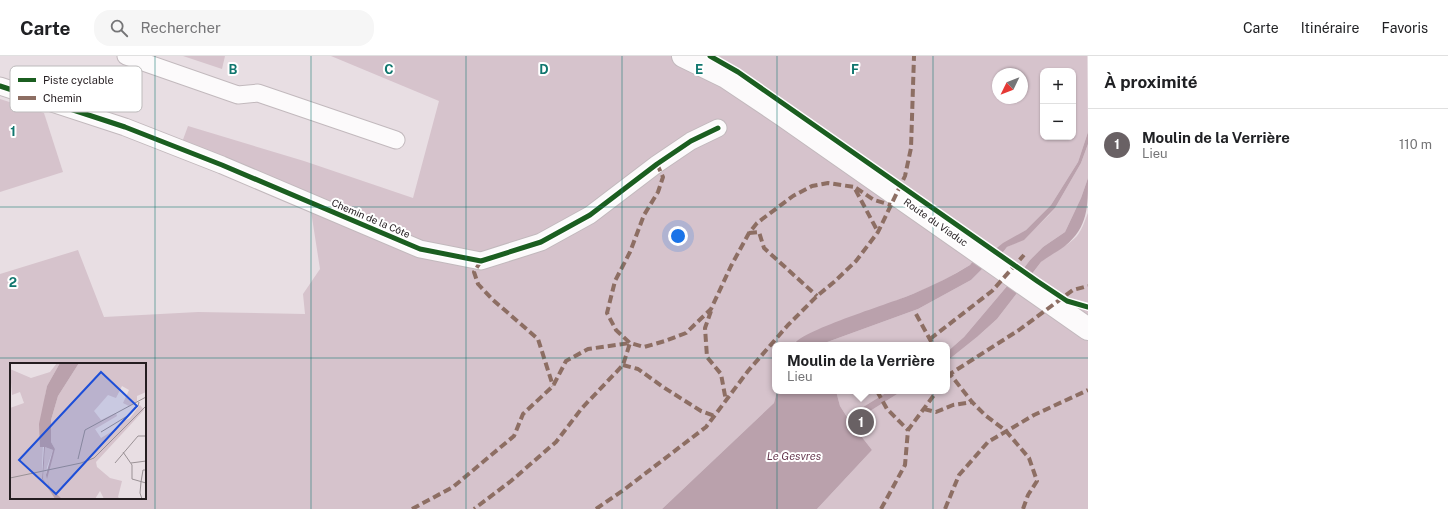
<!DOCTYPE html>
<html lang="fr">
<meta charset="utf-8">
<style>
:root{--surface:#fff;--page:#f6f6f6;--text:#202124;--muted:#757577;--line:#e0e0e0;--accent:#696164}
body{margin:0;font-family:"Public Sans",sans-serif;background:var(--page);color:var(--text)}
.controls{position:absolute;right:12px;top:12px;display:grid;overflow:hidden;border-radius:8px;box-shadow:0 1px 3px #0004}
.controls button{width:36px;height:36px;display:grid;place-items:center;padding:0;border:0;border-bottom:1px solid var(--line);background:var(--surface);color:var(--text);font:20px sans-serif}
.compass{position:absolute;left:992px;top:12px;width:36px;height:36px;border-radius:50%;background:var(--surface);box-shadow:0 1px 3px #0004;rotate:227deg}
.you{position:absolute;left:678px;top:180px;width:14px;height:14px;margin:-10px;border:3px solid #fff;border-radius:50%;background:#1a73e8;box-shadow:0 0 0 6px #1a73e833}
.badge{display:grid;place-items:center;width:26px;height:26px;border-radius:50%;background:var(--accent);color:#fff;font-size:13px;font-weight:700}
.pin{position:absolute;translate:-50% -50%;border:2px solid #fff;box-shadow:0 1px 4px #0006}
.popup{position:absolute;left:772px;top:286px;width:178px;height:52px;box-sizing:border-box;display:grid;place-content:center;border-radius:8px;background:var(--surface);filter:drop-shadow(0 1px 3px #0005);font-size:13px;white-space:nowrap;color:var(--muted)}
.popup b{font-size:15px;color:var(--text)}
.popup::after{content:'';position:absolute;left:50%;top:100%;margin-left:-8px;border:8px solid transparent;border-top-color:var(--surface)}
.list{margin:0;padding:0;list-style:none}
h2{display:flex;justify-content:space-between;align-items:center;height:52px;margin:0;padding:0 16px;font-size:17px}
h2 small{font-size:13px;font-weight:400;color:var(--muted)}
.list li{display:grid;grid-template-columns:26px 1fr auto;gap:12px;align-items:center;box-sizing:border-box;height:72px;padding:0 16px;border-top:1px solid var(--line)}
.list b{display:block;font-size:15px;white-space:nowrap}
.list p{margin:0;font-size:13px;white-space:nowrap;color:var(--muted)}
.list em{font-size:13px;font-style:normal;color:var(--muted)}
.icon{flex:none;width:22px;height:22px;fill:none;stroke:currentColor;stroke-width:2;stroke-linecap:round;stroke-linejoin:round}
.map{position:relative;flex:none;width:1088px;height:453px;overflow:hidden}
header{display:flex;align-items:center;gap:24px;box-sizing:border-box;height:56px;padding:0 20px;background:var(--surface);border-bottom:1px solid var(--line)}
header strong{font-size:19px}
nav{display:flex;gap:22px;margin-inline-start:auto;font-size:14px}
.search{width:280px;height:36px;background:var(--page);display:flex;align-items:center;gap:10px;box-sizing:border-box;padding:0 14px;border-radius:16px;color:var(--muted);font-size:15px}
main{display:flex}
aside{flex:1;background:var(--surface)}
.map>svg:first-child{display:block}
</style>
<header>
<strong>Carte</strong>
<div class="search"><svg class="icon" aria-label="search" viewBox="0 0 24 24"><circle cx="10" cy="10" r="6"/><path d="M15 15l6 6"/></svg>Rechercher</div>
<nav><a>Carte</a><a>Itinéraire</a><a>Favoris</a></nav>
</header>
<main>
<div class="map">
<svg width="1088" height="453" viewBox="0 0 1088 453">
<rect width="100%" height="100%" fill="#e8dee3"/>
<!-- green -->
<g fill="#d6c3cc" fill-rule="evenodd">
<polygon points="183,0 225,0 222,13"/>
<path d="M331,0H1087L1088,76L1078,106L1051,149L1026,174L988,199L973,205L970,209L937,228L795,286L793,289H775V335H777L774,347L662,453H0V218L78,194L104,261L198,256L305,258L303,238L320,213L311,155L177,100L188,70L304,105L413,142L439,45ZM1043,15H1073V81H1043ZM998,18H1022V42H998ZM11,308H145V442H11Z"/>
<polygon points="0,43 44,57 63,116 0,136"/>
<polygon points="1088,88 1088,122 1081,142 1065,176 1043,191 1030,204 1024,212 1008,229 964,281 947,296 947,289 819,289 918,253 971,224 983,212 999,201 1007,191 1024,183 1048,160 1055,152 1081,107"/>
<path d="M1088,157V453H817L872,394L851,367L902,335H947V305L977,281L997,263L1041,206C1052,196 1067,191 1077,180C1082,174 1085,164 1088,157Z"/>
<polygon points="836,335 889,335 847,361 840,350"/>
</g>
<!-- water -->
<g fill="#baa1ac">
<path d="M1088,76V88L1081,107L1055,152L1024,184L1007,191L999,201L983,212L971,224L918,253L819,289H793C804,273 893,247 915,237C934,229 952,220 970,209L973,205L988,199L1003,187L1026,174L1051,149L1078,106Z"/>
<path d="M1088,122C1088,151 1088,171 1065,190C1057,196 1049,200 1041,206L997,263L977,281L947,305V296L964,281L1008,229L1024,212L1030,204L1043,191L1065,176L1081,142Z"/>
<polygon points="777,335 836,335 840,350 847,361 889,335 902,335 851,367 872,394 817,453 662,453 774,347"/>
</g>
<g fill="none" stroke-linecap="round" stroke-linejoin="round">
<!-- minor casing -->
<g stroke="#c2b9bd" stroke-width="19">
<g id="minor">
<polyline points="126,0 238,39 258,37 396,84"/>
<polyline points="0,30 125,71 222,109 420,193 481,205 541,186 590,159 657,108 691,85 718,72"/>
</g>
</g>
<!-- tertiary casing -->
<g stroke="#c2b9bd" stroke-width="24">
<polyline id="tertiary" points="683,0 726,21 784,60 1088,273"/>
</g>
<!-- minor -->
<use href="#minor" stroke="#fcfafb" stroke-width="17"/>
<!-- tertiary -->
<use href="#tertiary" stroke="#fcfafb" stroke-width="22"/>
<!-- quiet -->
<g stroke="#8d6e63" stroke-width="4" stroke-dasharray="8 4" stroke-linecap="butt">
<polyline points="657,108 663,121 658,136 644,159 630,196 615,225 607,257 616,274 630,287 644,291 665,285 686,277 711,253 731,210 749,177 757,167 793,140 812,130 828,127 854,131 878,176"/>
<polyline points="856,132 874,144 891,149"/>
<polyline points="749,177 759,176 764,192 817,240"/>
<polyline points="481,205 474,216 478,228 493,244 538,283 553,330"/>
<polyline points="711,255 705,272 707,301 721,318 726,345"/>
<polyline points="916,258 933,289"/>
<polyline points="930,283 992,235 1024,199"/>
<polyline points="623,309 638,313 663,331 701,355 715,360"/>
<polyline points="877,335 887,353 908,374"/>
<polyline points="924,353 936,356 953,349 972,346"/>
<polyline points="412,453 453,431 514,380 523,358 553,330 566,305 588,293 630,287 623,309 582,352 556,386 511,425 474,453"/>
<polyline points="596,453 625,433 706,371 748,315 788,269 817,240 834,226 856,205 878,176 905,120 911,92 914,0"/>
<polyline points="881,453 905,409 908,374 937,335"/>
<polyline points="945,453 959,419 988,386 1034,359 1088,334"/>
<polyline points="1023,453 1028,439 1037,425 1029,402 1006,375 985,359 972,346 950,318 1019,274 1073,234 1088,230"/>
</g>
<!-- cycleway casing -->
<g stroke="#fff" stroke-width="8">
<g id="cycleway">
<polyline points="710,0 738,16 1037,225 1067,245 1088,251"/>
<polyline points="0,30 125,71 222,109 420,193 481,205 541,186 590,159 657,108 691,85 718,72"/>
</g>
</g>
<!-- cycleway -->
<use href="#cycleway" stroke="#1b5e20" stroke-width="5"/>
</g>
<!-- grid -->
<path fill="none" stroke="#0f766e" stroke-width="1" stroke-opacity="0.55" d="M155,0V453M311,0V453M466,0V453M622,0V453M777,0V453M933,0V453M0,151H1088M0,302H1088"/>
<g text-anchor="middle" dominant-baseline="central" stroke-width="4" stroke-linejoin="round" paint-order="stroke">
<!-- street labels -->
<g font-size="10" fill="#241d20" stroke="#fff">
<text transform="translate(371 162) rotate(23)">Chemin de la Côte</text>
<text transform="translate(936 166) rotate(35)">Route du Viaduc</text>
</g>
<!-- water labels -->
<g font-size="11" font-style="italic" fill="#66384f" stroke="#fff">
<text x="794" y="400">Le Gesvres</text>
</g>
</g>
<!-- overview -->
<g transform="translate(10 307)">
<rect width="136" height="136" fill="#e8dee3"/>
<path d="M47,0H50L37,23L35,33L32,104V116L45,136H0V45L14,40L10,29L2,32L0,6L21,15L40,9ZM69,0H136V29L127,33V38L119,43L113,40L119,27L112,23L106,35L98,32L84,48L91,57L106,50L107,53L85,66L91,75L111,63L110,60L120,55L130,42L134,47L86,99L87,104L100,115L112,118L108,134L110,136H94L90,128L85,136H52L38,126L33,116L35,84L43,87L37,104L36,113L45,86L41,79V57L48,33Z" fill="#d6c3cc"/>
<path d="M50,0H69L48,33L41,57V79L45,86L37,116L40,125L52,136H45L32,116L34,84H30L29,61L37,23ZM35,84L43,87L36,112L40,127L33,116Z" fill="#baa1ac" fill-rule="evenodd"/>
<path fill="none" stroke="#9a9195" stroke-width="1" d="M91,69L119,52L128,43L129,39M113,89L122,102V116L136,120M68,96L75,67L136,34M105,100L128,73H136M121,100L136,98M0,115L71,100L84,95L136,43M132,136L130,130L131,119L133,107H136"/>
<path fill="#1d4ed8" fill-opacity="0.15" stroke="#1d4ed8" stroke-width="2" d="M91,9L127,43L46,131L9,97Z"/>
<rect width="136" height="136" fill="none" stroke="#241d20" stroke-width="2"/>
</g>
<!-- legend -->
<rect x="10" y="10" width="132" height="46" rx="6" fill="#fff" stroke="#bdbbbc" stroke-width="1"/>
<rect x="18" y="22" width="18" height="4" fill="#1b5e20"/>
<rect x="18" y="40" width="18" height="4" fill="#8d6e63"/>
<g font-size="11" fill="#241d20">
<text x="43" y="28">Piste cyclable</text>
<text x="43" y="46">Chemin</text>
</g>
<g font-size="13" text-anchor="middle" font-weight="bold" fill="#0f766e" stroke="#fff" stroke-width="4" stroke-linejoin="round" paint-order="stroke">
<text x="233" y="18">B</text>
<text x="389" y="18">C</text>
<text x="544" y="18">D</text>
<text x="699" y="18">E</text>
<text x="855" y="18">F</text>
<text x="13" y="80">1</text>
<text x="13" y="231">2</text>
</g>
</svg>
<div class="controls">
<button>+</button>
<button>−</button>
</div>
<svg class="compass" viewBox="-18 -18 36 36"><path d="M0-13l5 13h-10z" fill="#e53935"/><path d="M0 13l5-13h-10z" fill="#757577"/></svg>
<div class="you"></div>
<div class="pin badge" style="left:861px;top:366px">1</div>
<div class="popup"><b>Moulin de la Verrière</b>Lieu</div>
</div>
<aside>
<h2>À proximité<small></small></h2>
<ul class="list">
<li><span class="badge">1</span><div><b>Moulin de la Verrière</b><p>Lieu</p></div><em>110 m</em></li>
</ul>
</aside>
</main>
